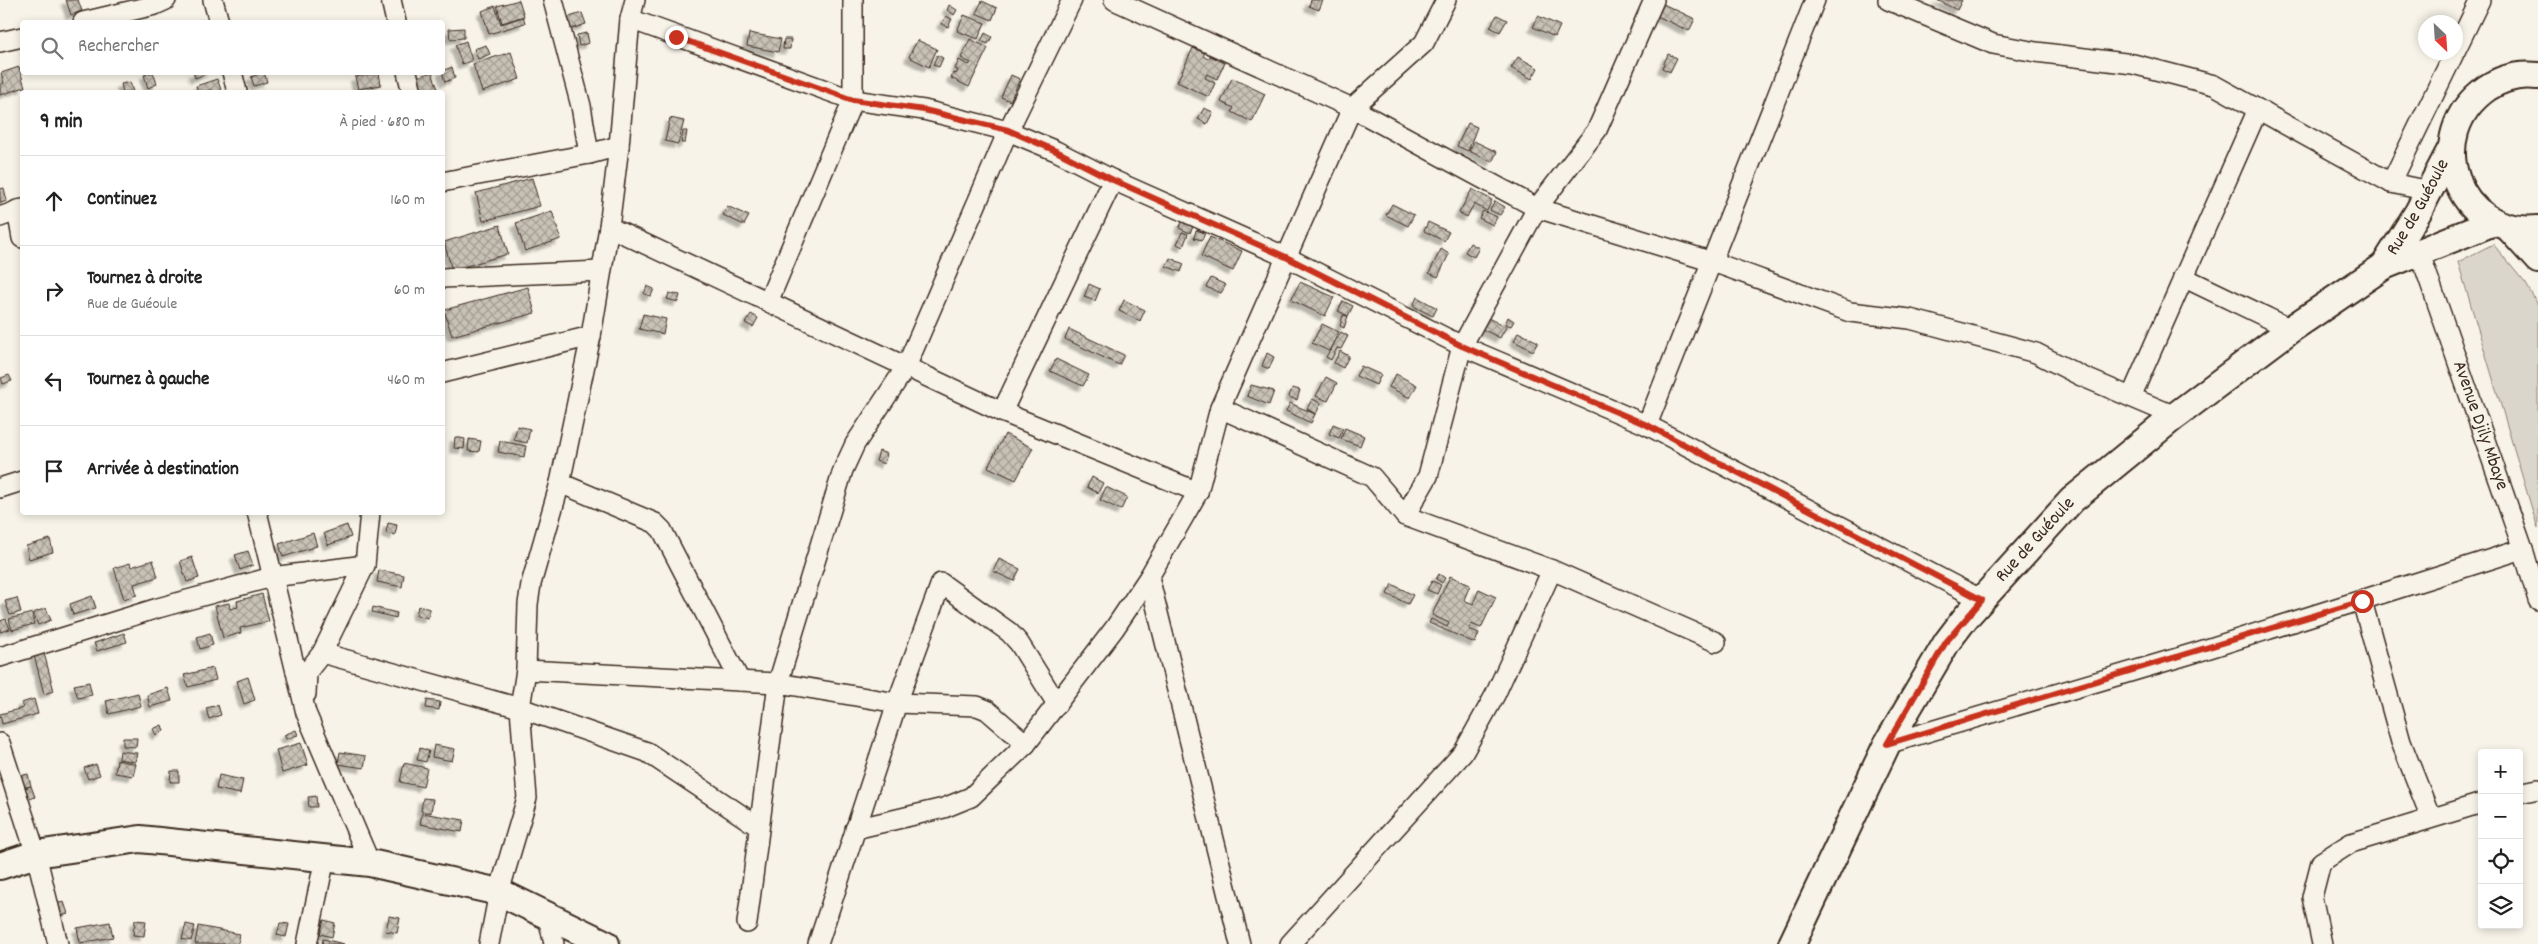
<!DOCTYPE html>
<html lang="fr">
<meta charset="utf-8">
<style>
:root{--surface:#fff;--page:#f2f2f2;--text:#222;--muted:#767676;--line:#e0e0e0}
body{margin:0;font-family:Dekko,sans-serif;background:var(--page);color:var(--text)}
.controls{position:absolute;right:15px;bottom:15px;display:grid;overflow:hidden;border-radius:5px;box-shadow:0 2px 8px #0003}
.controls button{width:45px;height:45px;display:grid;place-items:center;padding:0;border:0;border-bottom:1px solid var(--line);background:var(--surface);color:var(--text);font:25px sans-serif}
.compass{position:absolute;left:2418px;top:15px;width:45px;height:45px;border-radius:50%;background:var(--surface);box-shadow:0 2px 8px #0003;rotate:155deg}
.stop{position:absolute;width:15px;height:15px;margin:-11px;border:4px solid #c8321e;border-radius:50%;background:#fff}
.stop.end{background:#c8321e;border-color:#fff;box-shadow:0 1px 5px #0008}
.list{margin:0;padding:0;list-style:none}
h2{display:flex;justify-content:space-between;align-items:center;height:65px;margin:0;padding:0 20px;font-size:21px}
h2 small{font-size:16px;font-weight:400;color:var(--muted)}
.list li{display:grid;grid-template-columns:32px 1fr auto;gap:15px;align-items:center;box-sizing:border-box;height:90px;padding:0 20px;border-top:1px solid var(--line)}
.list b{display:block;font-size:19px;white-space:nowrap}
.list p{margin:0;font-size:16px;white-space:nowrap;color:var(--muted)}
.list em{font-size:16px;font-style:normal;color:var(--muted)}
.icon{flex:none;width:28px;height:28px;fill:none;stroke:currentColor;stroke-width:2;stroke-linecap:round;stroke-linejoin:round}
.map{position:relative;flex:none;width:2538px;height:944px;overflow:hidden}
.search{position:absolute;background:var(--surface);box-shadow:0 2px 8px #0003;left:20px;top:20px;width:425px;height:55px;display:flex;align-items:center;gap:12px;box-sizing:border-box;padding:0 18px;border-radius:5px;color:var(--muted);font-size:19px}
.panel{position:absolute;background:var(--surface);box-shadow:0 2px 8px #0003;left:20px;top:90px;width:425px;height:425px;border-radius:5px}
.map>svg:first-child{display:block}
</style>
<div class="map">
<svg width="2538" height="944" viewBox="0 0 2538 944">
<defs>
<pattern id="building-cross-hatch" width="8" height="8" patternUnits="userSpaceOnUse" patternTransform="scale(1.25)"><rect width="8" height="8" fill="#c8c1b6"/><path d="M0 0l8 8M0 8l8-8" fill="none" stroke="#a49d93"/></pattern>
<filter id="shadow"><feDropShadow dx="-4.5" dy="4.5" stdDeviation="1" flood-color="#0004"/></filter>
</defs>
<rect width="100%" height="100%" fill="#f7f3e8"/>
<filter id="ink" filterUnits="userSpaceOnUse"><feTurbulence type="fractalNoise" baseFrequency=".02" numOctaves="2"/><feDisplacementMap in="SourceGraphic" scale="10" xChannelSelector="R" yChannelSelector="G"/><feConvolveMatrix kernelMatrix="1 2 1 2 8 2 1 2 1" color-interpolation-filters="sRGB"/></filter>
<g filter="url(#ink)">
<!-- park -->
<polygon fill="#dbd6cb" stroke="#8b8074" points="2493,244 2526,284 2538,305 2538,529 2458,262"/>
<!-- building -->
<g fill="url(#building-cross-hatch)" stroke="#3b2a1e" filter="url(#shadow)">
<polygon points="66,0 78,0 82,11 71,15"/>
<polygon points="519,0 524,16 502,23 497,6"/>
<polygon points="1311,0 1323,0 1319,10 1309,6"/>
<polygon points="1937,0 1962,0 1957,10"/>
<polygon points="982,1 997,8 992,20 976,13"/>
<polygon points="1661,3 1695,19 1689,31 1655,15"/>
<polygon points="949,5 957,10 954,15 947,10"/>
<polygon points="495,6 501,24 523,17 525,23 489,34 482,11"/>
<polygon points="582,13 586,24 566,31 563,19"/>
<polygon points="964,15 985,23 978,39 957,31"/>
<polygon points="1497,15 1507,20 1500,32 1490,27"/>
<polygon points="946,16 952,19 948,27 941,24"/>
<polygon points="1538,16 1560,26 1555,37 1533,27"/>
<polygon points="464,28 464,38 450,39 449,29"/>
<polygon points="587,33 589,43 579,46 577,35"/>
<polygon points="749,33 781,39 778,52 747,46"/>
<polygon points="985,33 992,37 988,44 981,41"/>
<polygon points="784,39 791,39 790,49 783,49"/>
<polygon points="970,39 988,48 969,87 951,78 953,73 956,74 958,70 955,69 959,60 969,65 971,63 961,58"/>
<polygon points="917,40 937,49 929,67 909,57"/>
<polygon points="466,41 472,61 462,64 455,45"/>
<polygon points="486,45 490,54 478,59 474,49"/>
<polygon points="1193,48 1205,53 1203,56 1208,59 1210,56 1225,63 1217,79 1207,74 1205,78 1215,83 1209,97 1177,82"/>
<polygon points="511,52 520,79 482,92 473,64"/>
<polygon points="1668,54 1677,58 1670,72 1662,68"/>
<polygon points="937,55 943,58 939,67 933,65"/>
<polygon points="1518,57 1538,68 1532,79 1511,68"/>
<polygon points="19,67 25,87 0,95 0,85 4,83 1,73"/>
<polygon points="452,67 455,78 445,82 442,71"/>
<polygon points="153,72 157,84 148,88 144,75"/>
<polygon points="193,72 211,72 195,78"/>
<polygon points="264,72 267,82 254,86 251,77"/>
<polygon points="432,72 439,92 419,92 414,78"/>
<polygon points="379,73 381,85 358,89 355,77"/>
<polygon points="1011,75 1020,79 1010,101 1001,97"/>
<polygon points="1232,78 1265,94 1252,122 1232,112 1234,108 1221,102"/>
<polygon points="217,79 222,92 213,92 212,90 198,92 196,86"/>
<polygon points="130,82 133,92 123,92 121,84"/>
<polygon points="1204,108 1213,112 1207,124 1198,119"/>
<polygon points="670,118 684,121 678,144 665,141"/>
<polygon points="1468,123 1477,127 1468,151 1457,146"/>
<polygon points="683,131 687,131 685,143 681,143"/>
<polygon points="1474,141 1497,152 1492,162 1469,151"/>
<polygon points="532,178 540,206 483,221 476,193"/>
<polygon points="4,188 7,201 0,203 0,189"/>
<polygon points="1472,189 1492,200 1487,211 1474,204 1467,217 1459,213"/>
<polygon points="1495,201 1505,207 1500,215 1490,210"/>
<polygon points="1392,204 1414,215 1408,226 1386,215"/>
<polygon points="727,206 749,216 744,225 723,215"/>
<polygon points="552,211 561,239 525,251 516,223"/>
<polygon points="1483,211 1497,217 1493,225 1479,218"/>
<polygon points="1182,222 1193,227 1190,233 1179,228"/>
<polygon points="1428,222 1449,232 1444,241 1424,231"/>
<polygon points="500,225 508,254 452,270 444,242"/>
<polygon points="1196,230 1205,233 1202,240 1194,238"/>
<polygon points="1182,232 1188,234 1183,247 1177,244"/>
<polygon points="1210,237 1242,251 1233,271 1201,256"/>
<polygon points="1470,243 1479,248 1474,257 1465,252"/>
<polygon points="1441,249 1449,254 1438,277 1429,273"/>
<polygon points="1170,258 1184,264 1181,272 1166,266"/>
<polygon points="1211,278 1226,285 1221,293 1206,287"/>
<polygon points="1300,282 1334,297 1325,316 1291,300"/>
<polygon points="1089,284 1100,289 1095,301 1084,297"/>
<polygon points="647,286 654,289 651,296 644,294"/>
<polygon points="528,287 535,313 452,336 444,310"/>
<polygon points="669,293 680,295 678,302 667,299"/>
<polygon points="1417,297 1437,308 1433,316 1413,306"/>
<polygon points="1124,300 1145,310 1140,321 1119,311"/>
<polygon points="1343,301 1353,306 1348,316 1338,311"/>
<polygon points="643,314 666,319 663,334 639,329"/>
<polygon points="751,314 758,318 753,327 745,323"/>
<polygon points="1343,315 1348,316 1344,328 1340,326"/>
<polygon points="1486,317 1506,327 1500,338 1480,328"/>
<polygon points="1508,317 1514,321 1511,326 1505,324"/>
<polygon points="1322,324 1339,332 1329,351 1312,343"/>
<polygon points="1069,329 1124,355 1119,365 1065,339"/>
<polygon points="1341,332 1348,336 1341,349 1337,348 1331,360 1326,357"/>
<polygon points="1518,332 1538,342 1533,351 1514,341"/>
<polygon points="1340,351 1349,356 1343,368 1334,363"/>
<polygon points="1267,353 1274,357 1269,369 1262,366"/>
<polygon points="1056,359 1089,375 1083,386 1050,371"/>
<polygon points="1361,366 1381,375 1376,385 1356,376"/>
<polygon points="1396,374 1417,385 1410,398 1389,387"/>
<polygon points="9,375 12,381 3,384 1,378"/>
<polygon points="1326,377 1337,383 1328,401 1316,396"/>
<polygon points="1251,385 1274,391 1269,405 1247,396"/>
<polygon points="1292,388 1300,390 1297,400 1289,397"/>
<polygon points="1312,399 1321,403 1316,414 1307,409"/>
<polygon points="1290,403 1315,414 1311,423 1286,411"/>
<polygon points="1333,424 1343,428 1339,438 1329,434"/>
<polygon points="517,426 530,429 527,443 514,440"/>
<polygon points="1345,428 1364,436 1360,446 1341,439"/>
<polygon points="1005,434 1033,448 1016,480 988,467"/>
<polygon points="455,437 465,439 464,449 454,448"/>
<polygon points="469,439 481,441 479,452 468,451"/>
<polygon points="500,441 526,446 524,457 498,452"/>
<polygon points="879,451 887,454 884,464 876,461"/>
<polygon points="1092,477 1103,483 1098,493 1087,487"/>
<polygon points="1106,487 1127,497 1121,510 1100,500"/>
<polygon points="388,523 397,525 395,535 386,533"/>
<polygon points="347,525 351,537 328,545 324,533"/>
<polygon points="313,533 317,546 283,557 279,544"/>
<polygon points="50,539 53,552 29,559 26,546"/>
<polygon points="248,551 253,565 240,570 235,555"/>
<polygon points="192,557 199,578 187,582 180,561"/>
<polygon points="999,559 1020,569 1014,581 993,571"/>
<polygon points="153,560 158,577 134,584 137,595 124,599 114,568 130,563 131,567"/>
<polygon points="379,570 404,575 402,587 377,582"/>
<polygon points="1439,574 1445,578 1442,583 1436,579"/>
<polygon points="1450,576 1470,585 1464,600 1473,604 1479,589 1496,597 1481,628 1471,624 1469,629 1479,633 1475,643 1429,623 1431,619 1447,627 1449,623 1432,615"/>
<polygon points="1432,581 1441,585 1437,594 1427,590"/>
<polygon points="1392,584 1413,595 1408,604 1387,594"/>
<polygon points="262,594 269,621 240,628 241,633 223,638 215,606 229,603 230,609 238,607 237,601"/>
<polygon points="92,596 96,608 73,615 70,604"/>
<polygon points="17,598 21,612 10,615 5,601"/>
<polygon points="418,606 430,609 428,618 416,615"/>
<polygon points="373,607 397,613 396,618 372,612"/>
<polygon points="46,608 51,620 38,625 33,613"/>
<polygon points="32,613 34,624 12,630 9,619"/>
<polygon points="6,619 10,629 0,632 0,621"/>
<polygon points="124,633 127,642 97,651 94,643"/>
<polygon points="210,633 213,645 200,649 197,637"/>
<polygon points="44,653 54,691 44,694 34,655"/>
<polygon points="213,668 216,680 188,687 184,675"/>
<polygon points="248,677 255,700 244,704 237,681"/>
<polygon points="89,682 92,695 78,698 74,685"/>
<polygon points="168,688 172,701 150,707 147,695"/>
<polygon points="138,693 141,706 109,714 106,701"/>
<polygon points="34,699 38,714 2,724 0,714 23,708 21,703"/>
<polygon points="427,700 440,702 439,710 426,708"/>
<polygon points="218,705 221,715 209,719 206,708"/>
<polygon points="162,725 164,731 156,735 153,729"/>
<polygon points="296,730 298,735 286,739 284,735"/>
<polygon points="123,738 137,738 136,747 123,746"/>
<polygon points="301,743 308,765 282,773 276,750"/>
<polygon points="434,745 455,749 452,761 432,757"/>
<polygon points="420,748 429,751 426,762 417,760"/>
<polygon points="120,751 137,753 135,762 119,759"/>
<polygon points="340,752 366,756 364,768 338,764"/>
<polygon points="117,760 136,764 133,776 115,773"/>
<polygon points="404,763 427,768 423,787 400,782"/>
<polygon points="96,764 100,775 88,779 84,768"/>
<polygon points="171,771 179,771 179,782 170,782"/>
<polygon points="28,774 31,786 22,788 19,776"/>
<polygon points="219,775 243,780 240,794 216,789"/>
<polygon points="31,786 35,797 26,800 22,789"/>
<polygon points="316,796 317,807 309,807 308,797"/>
<polygon points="423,798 433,799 431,813 421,811"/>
<polygon points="422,813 464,820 462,832 420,824"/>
<polygon points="64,902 68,914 55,918 51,905"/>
<polygon points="389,916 400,918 397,933 386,931"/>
<polygon points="135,920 146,921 144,936 133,935"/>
<polygon points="324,920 335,923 332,937 320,934"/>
<polygon points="110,922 113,937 80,943 77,928"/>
<polygon points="280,923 289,924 286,937 277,935"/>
<polygon points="186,924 195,926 191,941 182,939"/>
<polygon points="198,926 240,934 238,944 195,944"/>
<polygon points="323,939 344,944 322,944"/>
</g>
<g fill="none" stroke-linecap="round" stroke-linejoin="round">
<!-- street casing -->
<g stroke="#3b2a1e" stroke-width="22">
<g id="street">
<polyline points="213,0 219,22"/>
<polyline points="391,0 396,22"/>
<polyline points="553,0 581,106 589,154"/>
<polyline points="1114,0 1352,108 1537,208 1713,262 1850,312 1910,319 2036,353 2081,376 2175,416"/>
<polyline points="1888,0 1993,44 2036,52 2133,64 2214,85 2391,183 2429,191"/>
<polyline points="630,19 853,100 924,110 1008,131 1056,151 1113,180 1286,257 1462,346 1647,425 1982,600"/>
<polyline points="83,22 155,5 166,0"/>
<polyline points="0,42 22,37"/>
<polyline points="232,72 237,92"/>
<polyline points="407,72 412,92"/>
<polyline points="442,182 589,154 619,146"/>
<polyline points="2391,183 2480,0"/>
<polyline points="17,210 22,238"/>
<polyline points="0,217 22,209"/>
<polyline points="609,227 1002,412 1198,492"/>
<path id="s1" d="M2419,251L2523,549L2538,600"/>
<polyline points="2183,277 2291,329"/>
<polyline points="442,278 601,271"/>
<polyline points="768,302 853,100 853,0"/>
<polyline points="442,373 591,336"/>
<polyline points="2131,397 2258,109"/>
<polyline points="1220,408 1372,477 1405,516 1552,570 1716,642"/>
<polyline points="1002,412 1113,180"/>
<polyline points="1647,425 1815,0"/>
<polyline points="560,483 655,523 662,530 740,681"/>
<polyline points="0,488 22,481"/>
<polyline points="257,512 306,713 370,863"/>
<polyline points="1405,516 1428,476 1462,346 1537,208 1597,130 1654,0"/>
<polyline points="1149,577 1240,944"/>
<polyline points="2362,601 2401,742 2431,818"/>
<polyline points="322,653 520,708 647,752 759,827"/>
<polyline points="0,657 158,608 272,577 365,565"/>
<polyline points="526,670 778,683 897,703 977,706 987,710 1026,744"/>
<polyline points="306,694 307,672 322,653 365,565 370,512"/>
<polyline points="0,743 36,854 58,944"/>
<polyline points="1887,744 2194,653 2523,549"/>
<polyline points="2519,793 2538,789"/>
<polyline points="855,829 944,808 971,797 1026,744 1114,629 1149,577 1198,492 1220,408 1352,108 1424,43 1446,0"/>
<polyline points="548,917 554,944"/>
<polyline points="747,923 778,683 843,470 855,444 906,367 1008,131 1072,0"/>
<polyline points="307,944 325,858"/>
<polyline points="489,944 499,892 527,798 520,708 526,670 528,604 531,584 560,483 591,336 609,227 619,146 630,19 635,0"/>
<polyline points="818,944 897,703 941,583 1009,632 1019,643 1057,704"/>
<polyline points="1290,944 1463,753 1495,695 1552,570"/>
<polyline points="2322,944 2312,897 2321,862 2351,843 2482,803"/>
</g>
</g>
<!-- secondary casing -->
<g stroke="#3b2a1e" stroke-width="30">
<g id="secondary">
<path d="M2538,76C2520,74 2502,78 2487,88C2420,135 2456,237 2538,229"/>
<polyline points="2508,227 2538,260"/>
<path id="s2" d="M2384,266L2418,212L2451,149"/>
<polyline points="0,866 36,854 140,839 370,863 499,892 606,944"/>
<path id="s3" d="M1792,944L1887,744L1947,642L1966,617L2072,500L2175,416L2291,329L2384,266L2494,222"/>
</g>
</g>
<!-- street -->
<use href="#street" stroke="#f7f3e8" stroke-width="19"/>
<!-- secondary -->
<use href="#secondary" stroke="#f7f3e8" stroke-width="26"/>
</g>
</g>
<g fill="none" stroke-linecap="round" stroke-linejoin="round" filter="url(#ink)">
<!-- route -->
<polyline stroke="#c8321e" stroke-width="6" points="676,37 853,100 924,110 1008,130 1056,151 1113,180 1286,257 1462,346 1647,425 1982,600 1946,642 1887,744 2362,601"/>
</g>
<g text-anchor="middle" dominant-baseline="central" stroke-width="4.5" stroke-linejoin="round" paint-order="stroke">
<!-- street labels -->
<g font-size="19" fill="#3b2a1e" stroke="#f7f3e8">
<text stroke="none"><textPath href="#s2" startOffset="68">Rue de Guéoule</textPath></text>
<text stroke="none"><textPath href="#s1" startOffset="185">Avenue Djily Mbaye</textPath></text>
<text stroke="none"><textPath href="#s3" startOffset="475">Rue de Guéoule</textPath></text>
</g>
</g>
</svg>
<div class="controls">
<button>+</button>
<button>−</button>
<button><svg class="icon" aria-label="locate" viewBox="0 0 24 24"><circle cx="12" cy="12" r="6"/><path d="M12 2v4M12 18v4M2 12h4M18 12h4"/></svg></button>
<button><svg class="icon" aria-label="layers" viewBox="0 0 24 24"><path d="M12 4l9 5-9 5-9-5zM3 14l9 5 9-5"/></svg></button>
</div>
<svg class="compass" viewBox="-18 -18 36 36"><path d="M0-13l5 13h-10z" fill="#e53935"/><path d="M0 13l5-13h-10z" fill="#767676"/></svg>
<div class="stop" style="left:2362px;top:601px"></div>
<div class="stop end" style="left:676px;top:37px"></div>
<div class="search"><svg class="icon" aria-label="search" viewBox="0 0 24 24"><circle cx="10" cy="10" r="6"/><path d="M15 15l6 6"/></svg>Rechercher</div>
<section class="panel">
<h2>9 min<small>À pied · 680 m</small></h2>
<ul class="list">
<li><svg class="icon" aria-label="ahead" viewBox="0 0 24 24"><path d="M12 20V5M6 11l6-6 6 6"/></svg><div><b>Continuez</b></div><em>160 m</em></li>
<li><svg class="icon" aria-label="right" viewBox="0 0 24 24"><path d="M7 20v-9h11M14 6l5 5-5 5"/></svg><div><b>Tournez à droite</b><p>Rue de Guéoule</p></div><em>60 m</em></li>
<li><svg class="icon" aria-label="left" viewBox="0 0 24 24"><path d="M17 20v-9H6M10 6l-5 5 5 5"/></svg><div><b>Tournez à gauche</b></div><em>460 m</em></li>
<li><svg class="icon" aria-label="arrive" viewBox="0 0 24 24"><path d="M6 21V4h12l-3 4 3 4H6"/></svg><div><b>Arrivée à destination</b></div></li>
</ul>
</section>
</div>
